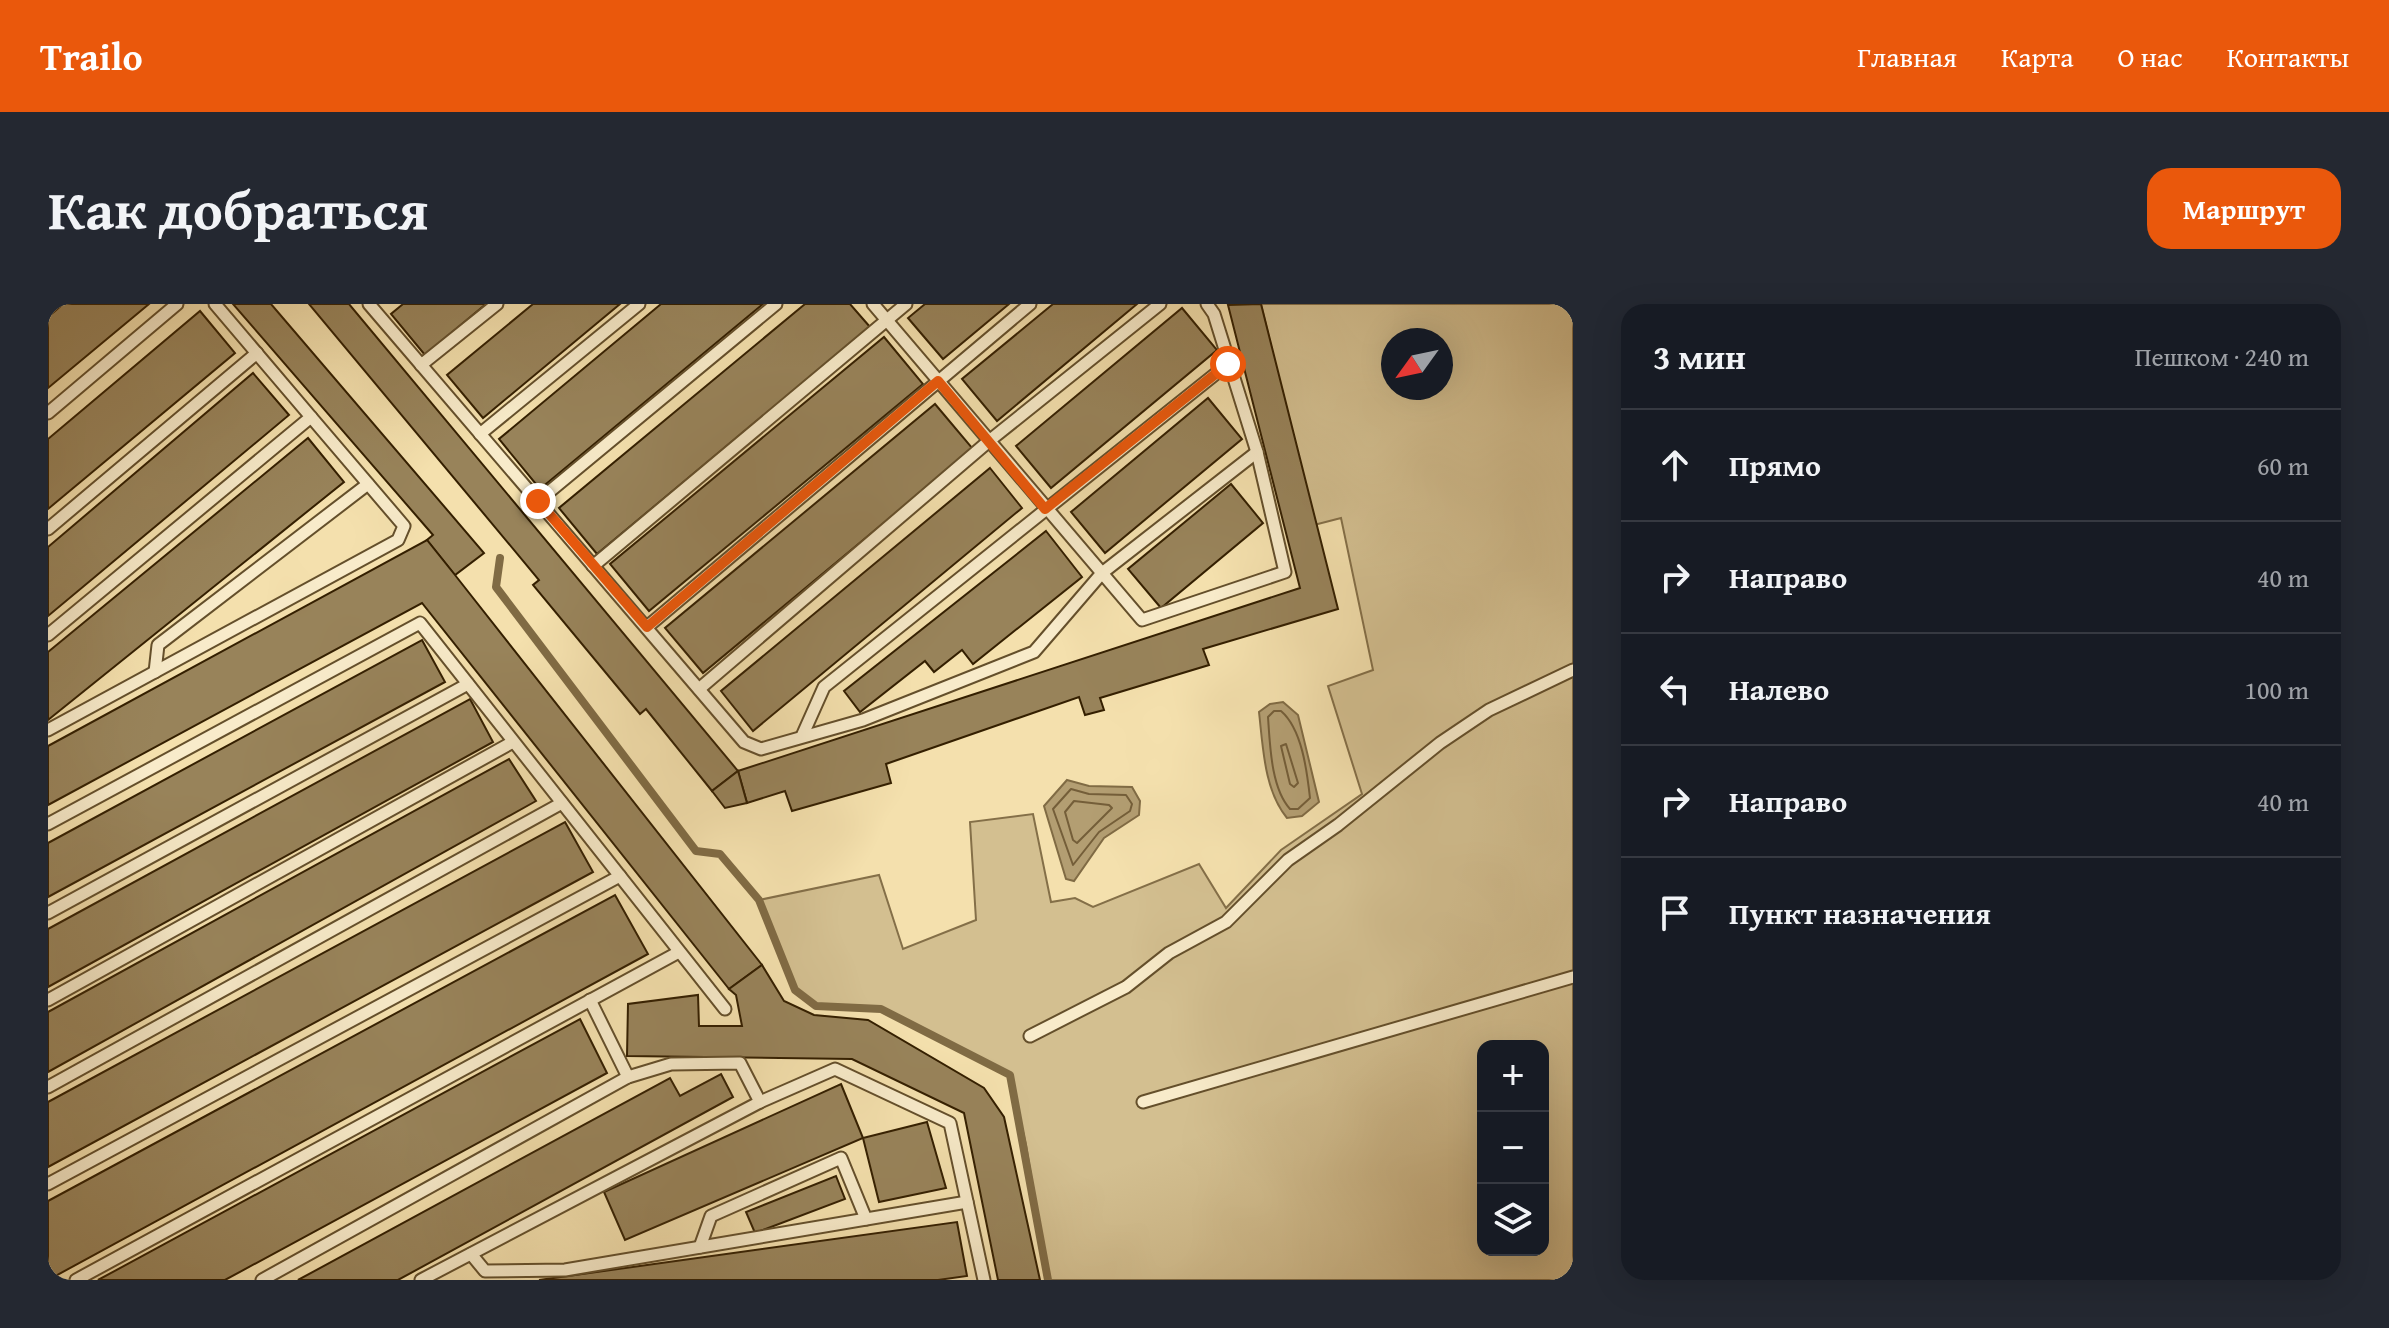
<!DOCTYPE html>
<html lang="ru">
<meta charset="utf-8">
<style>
:root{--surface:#171b24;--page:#242831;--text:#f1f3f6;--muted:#9ea1a6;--line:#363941;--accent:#ea580c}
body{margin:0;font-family:"Gentium Book Plus",serif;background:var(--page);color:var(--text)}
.controls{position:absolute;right:24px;bottom:24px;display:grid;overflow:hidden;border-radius:16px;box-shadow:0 8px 32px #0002}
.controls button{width:72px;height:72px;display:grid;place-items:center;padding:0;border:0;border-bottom:2px solid var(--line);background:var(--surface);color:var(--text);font:40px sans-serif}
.compass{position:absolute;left:1333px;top:24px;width:72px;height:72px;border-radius:50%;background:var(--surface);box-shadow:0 8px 32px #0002;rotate:237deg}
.stop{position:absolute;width:24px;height:24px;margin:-18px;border:6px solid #ea580c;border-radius:50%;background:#fff}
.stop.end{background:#ea580c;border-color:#fff;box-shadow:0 2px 8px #0008}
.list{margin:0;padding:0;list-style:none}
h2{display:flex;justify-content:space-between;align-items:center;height:104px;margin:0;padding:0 32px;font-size:34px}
h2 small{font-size:26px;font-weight:400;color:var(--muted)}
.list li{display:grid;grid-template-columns:52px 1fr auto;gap:24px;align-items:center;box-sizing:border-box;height:112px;padding:0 32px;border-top:2px solid var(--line)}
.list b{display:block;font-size:30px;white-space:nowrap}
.list em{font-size:26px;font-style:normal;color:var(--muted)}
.icon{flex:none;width:44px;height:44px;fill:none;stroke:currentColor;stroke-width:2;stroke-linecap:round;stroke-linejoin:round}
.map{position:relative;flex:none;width:1525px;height:976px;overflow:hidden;border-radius:24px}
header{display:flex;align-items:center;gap:48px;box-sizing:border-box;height:112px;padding:0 40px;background:var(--accent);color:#fff}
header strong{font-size:38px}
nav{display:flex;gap:44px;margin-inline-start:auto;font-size:28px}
.intro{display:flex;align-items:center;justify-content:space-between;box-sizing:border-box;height:192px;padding:0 48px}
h1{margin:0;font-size:56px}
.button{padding:20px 36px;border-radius:24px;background:var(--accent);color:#fff;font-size:28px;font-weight:700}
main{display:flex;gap:48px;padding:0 48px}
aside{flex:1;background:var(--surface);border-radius:24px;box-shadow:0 8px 32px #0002}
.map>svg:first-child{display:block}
</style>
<header>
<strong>Trailo</strong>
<nav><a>Главная</a><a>Карта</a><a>О нас</a><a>Контакты</a></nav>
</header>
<div class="intro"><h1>Как добраться</h1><a class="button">Маршрут</a></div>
<main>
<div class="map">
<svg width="1525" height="976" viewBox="0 0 1525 976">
<rect width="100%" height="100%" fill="#f4e0ad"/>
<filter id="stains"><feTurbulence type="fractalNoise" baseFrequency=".0025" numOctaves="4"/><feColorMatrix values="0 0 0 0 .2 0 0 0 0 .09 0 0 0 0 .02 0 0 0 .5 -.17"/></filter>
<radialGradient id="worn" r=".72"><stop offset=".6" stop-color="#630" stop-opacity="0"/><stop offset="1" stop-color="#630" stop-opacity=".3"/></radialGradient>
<!-- green -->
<path fill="#d3bf90" stroke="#846f48" stroke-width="2" fill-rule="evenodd" d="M1213,0H1525V976H1000L978,841L962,771L833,705L768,702L747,686L711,596L831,571L855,645L928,616L922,518L985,510L1003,598L1027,594L1045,603L1151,560L1178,604L1233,546L1314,490L1280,382L1325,366L1293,214L1266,221ZM1345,36H1393V84H1345ZM1435,742H1495V946H1435Z"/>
<!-- water -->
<g fill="#b39e72" stroke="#806b44" stroke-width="2">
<path d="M1235,398L1250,411L1271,498L1254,512L1239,514C1216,486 1215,443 1211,408L1222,400Z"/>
<polygon points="1019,476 1041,482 1084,483 1092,497 1091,511 1056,534 1026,577 1018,575 996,502"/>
</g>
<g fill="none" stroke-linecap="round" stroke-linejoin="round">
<!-- shore -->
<g stroke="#745e39" stroke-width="2">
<path d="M1226,407H1233C1254,425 1259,467 1262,494L1250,505H1242C1223,484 1222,441 1220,413Z"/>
<polygon points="1238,440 1250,479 1246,483 1242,480 1233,442"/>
<polygon points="1023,485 1041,490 1078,491 1084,500 1082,507 1051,528 1025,561 1005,505"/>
<polygon points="1026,497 1061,501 1064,504 1029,539 1025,536 1017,508"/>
</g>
<!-- stream -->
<polyline stroke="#806b44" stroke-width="8" points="452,254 448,283 648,547 672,550 711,596 747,686 768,702 833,705 962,771 1000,976"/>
</g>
<!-- building -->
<g fill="#98835a" stroke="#341f00" stroke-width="2">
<polygon points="15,0 101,0 0,84 0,13"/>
<polygon points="185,0 223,0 436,249 407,271 379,236 385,231"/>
<polygon points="261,0 301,0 690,467 664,487 598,405 592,410 485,281 491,276"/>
<polygon points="355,0 438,0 377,51 343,10"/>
<polygon points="485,0 572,0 435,114 399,71"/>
<polygon points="613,0 715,0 492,185 451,135"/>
<polygon points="757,0 802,0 822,23 549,250 511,204"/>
<polygon points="877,0 961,0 895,55 860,14"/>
<polygon points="1005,0 1089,0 949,117 914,75"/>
<polygon points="1213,0 1290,305 1155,345 1161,361 1052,394 1056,406 1037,411 1031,393 838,460 843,479 744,507 737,487 699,499 690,467 1252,284 1180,1"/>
<polygon points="1134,4 1169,46 1003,184 968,142"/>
<polygon points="152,7 187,49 0,205 0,135"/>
<polygon points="836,33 875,80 601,307 562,260"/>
<polygon points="205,69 241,111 0,312 0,243"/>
<polygon points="1160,94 1194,135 1057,249 1023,208"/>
<polygon points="887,100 925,145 655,369 617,324"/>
<polygon points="260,134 296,178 0,416 0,348"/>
<polygon points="942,164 974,204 705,427 673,387"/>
<polygon points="1183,180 1215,219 1113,304 1080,265"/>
<polygon points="998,227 1034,273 925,360 914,346 886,368 877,357 812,408 796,387"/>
<polygon points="379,236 407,271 714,661 681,685 374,299 0,501 0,442"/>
<polygon points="374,336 397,378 0,593 0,539"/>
<polygon points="422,395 445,438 0,683 0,625"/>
<polygon points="461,455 488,497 0,768 0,708"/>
<polygon points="690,467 699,499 677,504 664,487"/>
<polygon points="517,518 545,568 0,863 0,798"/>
<polygon points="567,591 600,650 0,976 0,897"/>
<polygon points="714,661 736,697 766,711 820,716 936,784 956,813 992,976 950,976 916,809 804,755 579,752 580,700 650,691 651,722 694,722 688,691 681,685"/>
<polygon points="532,715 559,769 177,976 50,976"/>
<polygon points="673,770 685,793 350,976 250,976 622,774 632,792"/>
<polygon points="793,780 815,834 577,936 556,888"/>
<polygon points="879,818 898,884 831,898 815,834"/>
<polygon points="788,872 797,895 707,929 698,908"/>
<polygon points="909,918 919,972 890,976 491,976"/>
</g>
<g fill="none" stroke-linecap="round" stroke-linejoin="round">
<!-- lane casing -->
<g stroke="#644f2b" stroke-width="15">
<g id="lane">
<polyline points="321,0 696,438 713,445 815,416 986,348 1054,269 1209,148"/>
<polyline points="825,0 1094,316 1237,268 1209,148 1166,10 1159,0"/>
<polyline points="373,61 449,0"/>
<polyline points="0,109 129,0"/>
<polyline points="432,130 591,0"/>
<polyline points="490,197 728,0"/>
<polyline points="0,225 209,49"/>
<polyline points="545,262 858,0"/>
<polyline points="599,323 982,0"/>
<polyline points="0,331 263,113 167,0"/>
<polyline points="107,368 110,341 320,180"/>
<polyline points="651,385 941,137 1112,0"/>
<polyline points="0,426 350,236 356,222 263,113"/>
<polyline points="755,430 776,383 1180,60"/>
<polyline points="0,520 372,319 677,705"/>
<polyline points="0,609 420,380"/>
<polyline points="0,696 465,438"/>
<polyline points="542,696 580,773"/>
<polyline points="982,732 1078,683 1121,649 1178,618 1240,556 1290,521 1392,439 1441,406 1525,366"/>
<polyline points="0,783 514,499"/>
<polyline points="1095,798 1525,673"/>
<polyline points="0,880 572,572"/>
<polyline points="652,943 663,912 793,854 818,915"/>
<polyline points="423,950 437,967 517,966 919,898"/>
<polyline points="28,976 631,648"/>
<polyline points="214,976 580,773 623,760 692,759 712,798"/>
<polyline points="373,976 712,798 787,765 902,819 936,976"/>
</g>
</g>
<!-- lane -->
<use href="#lane" stroke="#f8ebca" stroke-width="11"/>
</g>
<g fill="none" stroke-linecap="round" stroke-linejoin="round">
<!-- route -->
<polyline stroke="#ea580c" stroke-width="10" points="490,197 599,323 890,77 997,205 1180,60"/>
</g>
<rect width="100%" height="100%" filter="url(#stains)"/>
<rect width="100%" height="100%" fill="url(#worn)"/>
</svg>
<div class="controls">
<button>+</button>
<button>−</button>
<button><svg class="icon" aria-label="layers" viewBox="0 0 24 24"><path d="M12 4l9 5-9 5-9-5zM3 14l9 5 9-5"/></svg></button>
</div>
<svg class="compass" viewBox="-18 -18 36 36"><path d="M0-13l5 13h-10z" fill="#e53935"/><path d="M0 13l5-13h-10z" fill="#9ea1a6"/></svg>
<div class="stop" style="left:1180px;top:60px"></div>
<div class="stop end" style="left:490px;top:197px"></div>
</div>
<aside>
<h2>3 мин<small>Пешком · 240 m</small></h2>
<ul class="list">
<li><svg class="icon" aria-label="ahead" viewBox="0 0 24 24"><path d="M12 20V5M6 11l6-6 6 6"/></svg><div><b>Прямо</b></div><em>60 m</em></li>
<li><svg class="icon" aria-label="right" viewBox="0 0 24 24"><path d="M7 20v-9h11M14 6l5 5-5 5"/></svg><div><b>Направо</b></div><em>40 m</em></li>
<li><svg class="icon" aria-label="left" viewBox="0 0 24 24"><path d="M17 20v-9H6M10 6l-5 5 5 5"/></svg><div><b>Налево</b></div><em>100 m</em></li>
<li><svg class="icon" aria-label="right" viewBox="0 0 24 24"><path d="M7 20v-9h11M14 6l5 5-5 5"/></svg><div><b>Направо</b></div><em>40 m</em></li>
<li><svg class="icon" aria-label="arrive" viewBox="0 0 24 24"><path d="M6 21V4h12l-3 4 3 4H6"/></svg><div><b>Пункт назначения</b></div></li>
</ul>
</aside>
</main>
